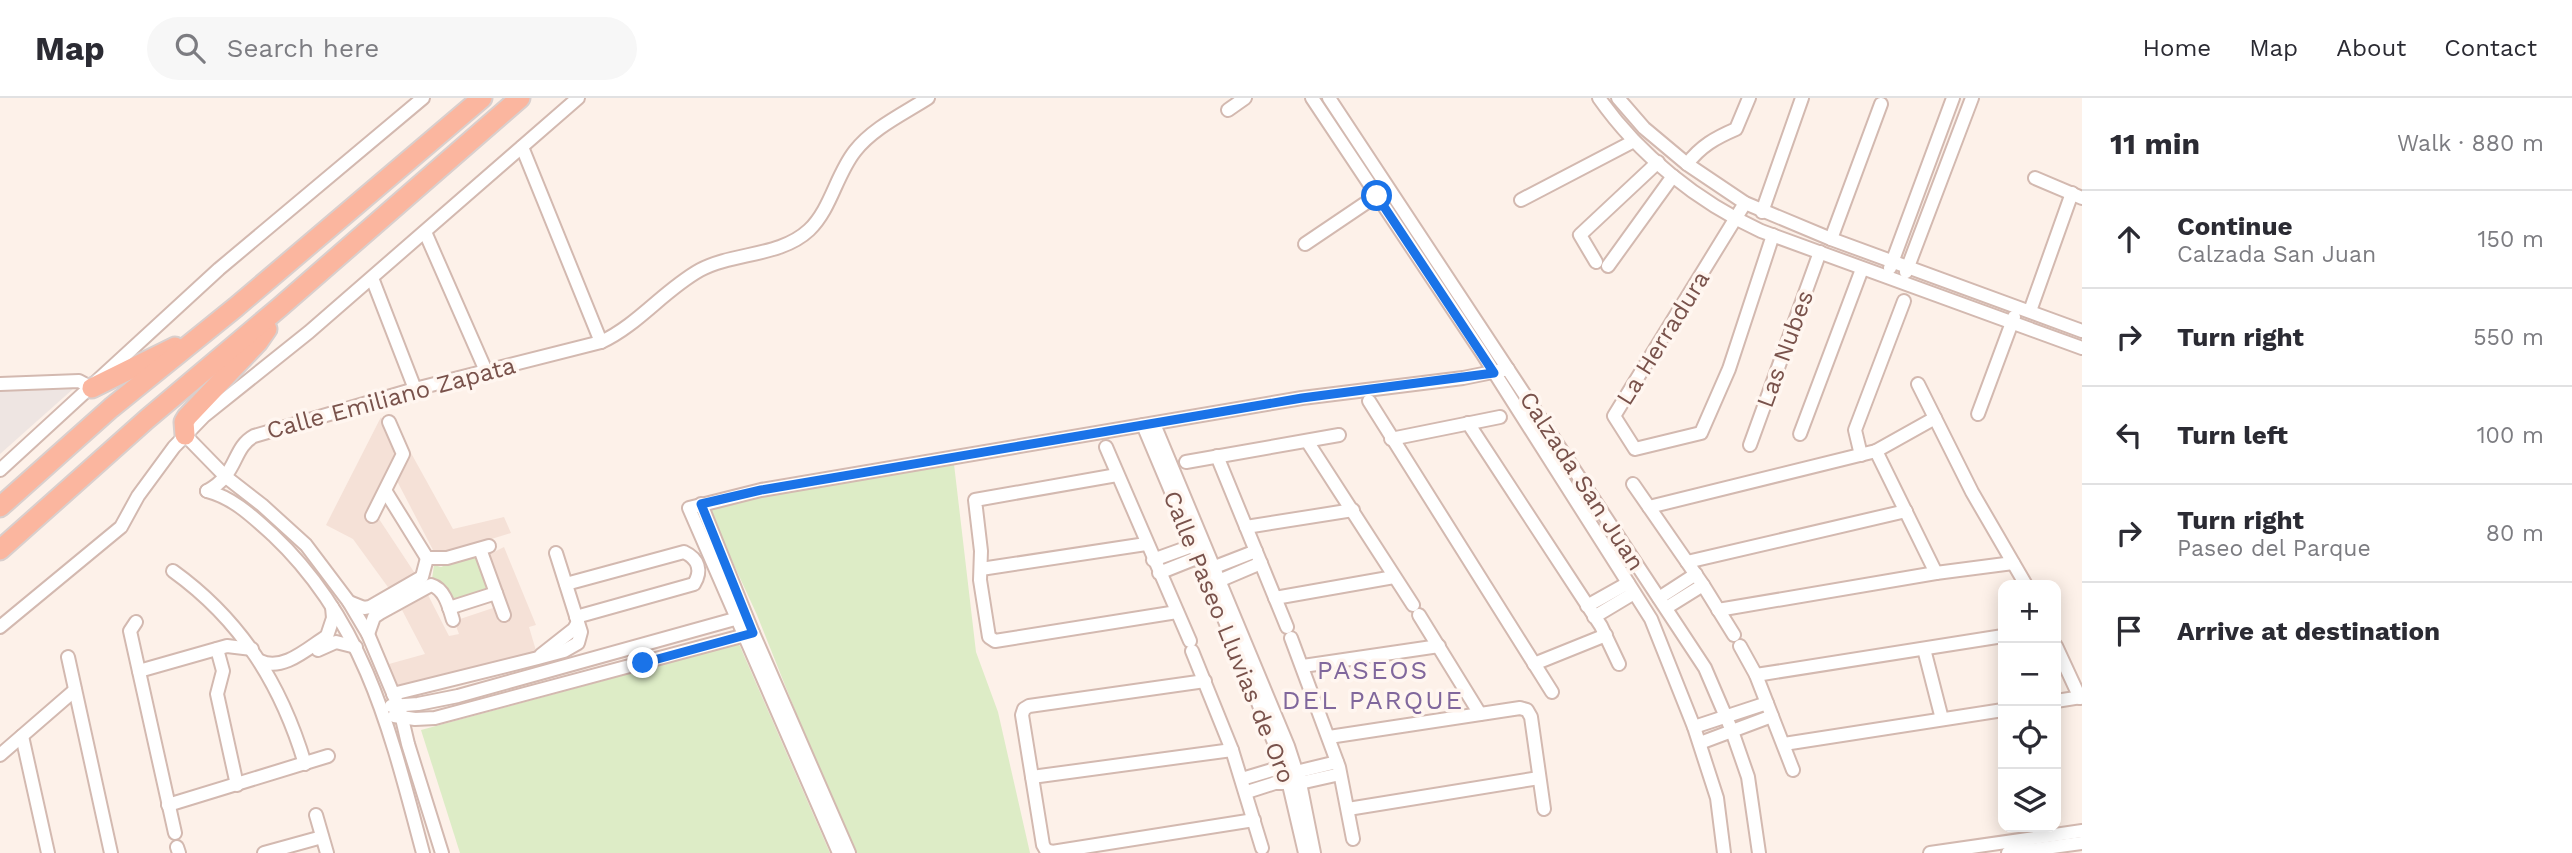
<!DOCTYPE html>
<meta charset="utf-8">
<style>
:root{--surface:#fff;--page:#f7f7f7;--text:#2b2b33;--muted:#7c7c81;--line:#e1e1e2}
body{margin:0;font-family:"Work Sans",sans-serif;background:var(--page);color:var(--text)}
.controls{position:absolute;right:21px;bottom:21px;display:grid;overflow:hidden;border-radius:14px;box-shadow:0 4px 18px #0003}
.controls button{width:63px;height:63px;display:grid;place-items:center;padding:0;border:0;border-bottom:2px solid var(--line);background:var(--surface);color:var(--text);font:35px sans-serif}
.stop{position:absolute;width:21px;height:21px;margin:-16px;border:5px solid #1a73e8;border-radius:50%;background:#fff}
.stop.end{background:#1a73e8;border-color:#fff;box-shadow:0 2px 7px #0008}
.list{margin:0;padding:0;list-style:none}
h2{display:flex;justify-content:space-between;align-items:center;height:91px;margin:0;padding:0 28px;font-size:30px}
h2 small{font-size:23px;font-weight:400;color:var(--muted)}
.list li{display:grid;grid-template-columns:46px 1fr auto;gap:21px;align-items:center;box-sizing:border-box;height:98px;padding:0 28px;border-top:2px solid var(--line)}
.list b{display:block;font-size:26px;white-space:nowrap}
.list p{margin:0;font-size:23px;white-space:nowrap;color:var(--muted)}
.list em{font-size:23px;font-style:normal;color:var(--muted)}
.icon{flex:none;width:38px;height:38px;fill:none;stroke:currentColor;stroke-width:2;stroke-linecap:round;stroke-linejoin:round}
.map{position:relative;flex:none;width:2082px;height:755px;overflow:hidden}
header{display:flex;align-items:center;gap:42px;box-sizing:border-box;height:98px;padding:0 35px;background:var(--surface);border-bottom:2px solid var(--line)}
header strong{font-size:33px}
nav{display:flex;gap:38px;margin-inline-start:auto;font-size:24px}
.search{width:490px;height:63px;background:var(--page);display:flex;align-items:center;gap:18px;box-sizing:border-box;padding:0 24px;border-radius:38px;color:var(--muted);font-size:26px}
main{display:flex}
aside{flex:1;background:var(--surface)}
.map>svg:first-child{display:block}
</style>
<header>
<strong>Map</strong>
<div class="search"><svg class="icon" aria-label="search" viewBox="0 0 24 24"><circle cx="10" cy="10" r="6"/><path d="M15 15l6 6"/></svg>Search here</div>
<nav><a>Home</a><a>Map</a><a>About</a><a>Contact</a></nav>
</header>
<main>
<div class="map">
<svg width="2082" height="755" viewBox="0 0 2082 755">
<rect width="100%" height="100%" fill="#fdf1e9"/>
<!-- residential -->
<g fill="#f5e1d7">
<polygon points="381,319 400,357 366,420 371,427 377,418 418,480 393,496 353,441 326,427"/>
<polygon points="411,355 453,431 504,419 511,435 443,456 433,452 397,383"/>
<polygon points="504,449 536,527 529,529 537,556 398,592 389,566 425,556 402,512 428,497 449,538 459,536 454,523 493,510 498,523 508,520 488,457"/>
</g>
<!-- industrial -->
<polygon fill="#eee5e2" points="73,291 0,356 0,293"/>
<!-- green -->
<g fill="#ddecc6">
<polygon points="954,366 976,554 998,614 1030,755 852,755 757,517 706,406"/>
<polygon points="476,455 491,492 450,505 441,488 432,481 434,467 441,469"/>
<polygon points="739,546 830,755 460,755 421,632"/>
</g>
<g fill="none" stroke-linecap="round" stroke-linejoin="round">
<!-- minor casing -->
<g stroke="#d3b9b0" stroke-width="16">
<g id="minor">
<polyline points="1312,0 1482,255 1651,521 1694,629 1717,700 1724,755"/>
<polyline points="1329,0 1705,570 1732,633 1748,679 1759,755"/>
<path d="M1599,0C1639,57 1698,104 1761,133L2082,250"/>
<polyline points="1618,0 1644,30 1687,66 1745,105 1831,141 2082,233"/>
<polyline points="1228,12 1245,0"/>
<polyline points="522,49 601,244"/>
<path d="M1687,66C1701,48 1715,40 1736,31L1749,0"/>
<polyline points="2035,80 2082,100"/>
<polyline points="1521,102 1634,43"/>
<polyline points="1745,105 1614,318 1635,351 1701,335 1729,271 1773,137"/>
<polyline points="1762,114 1802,0"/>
<polyline points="425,134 486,273"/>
<polyline points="1831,141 1881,6"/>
<polyline points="1305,146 1382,94"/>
<polyline points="1596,164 1580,137 1658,64"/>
<polyline points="1608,168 1673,78"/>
<polyline points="1890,170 1953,0"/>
<polyline points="1906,174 1972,0"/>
<polyline points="372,180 415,291"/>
<polyline points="2030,213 2072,95"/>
<polyline points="0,286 79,283 92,290"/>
<polyline points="1918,286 1972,394 2026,487"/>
<polyline points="1369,303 1552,594"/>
<polyline points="1978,316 2014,219"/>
<polyline points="1468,325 1601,528 1619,566"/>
<polyline points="1154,326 1288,648 1300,685 1314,755"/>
<polyline points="1143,327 1210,486 1286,674 1305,755"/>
<polyline points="1800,336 1862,171"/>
<polyline points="185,337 226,379 262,407 306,447 349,504 368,536 400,612 408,646 442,755"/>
<polyline points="1391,341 1500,319"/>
<polyline points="1307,343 1413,507"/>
<polyline points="1750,347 1820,154"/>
<polyline points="1106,349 1190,543"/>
<polyline points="1876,353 1936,475"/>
<polyline points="1861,357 1855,332 1904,203"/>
<polyline points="1217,358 1287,529"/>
<polyline points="1186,364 1339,337"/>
<polyline points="0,372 219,171 423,0"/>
<polyline points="1117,377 975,402 981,453 980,482 989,539 995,543 1177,514"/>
<polyline points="1633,386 1703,487 1734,537"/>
<path d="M207,393C238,377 232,350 254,338L415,291L601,244C638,227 664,192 700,172C734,154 780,159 809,132C831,111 836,77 855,53C873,30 903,16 928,0"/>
<path d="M207,393C234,400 253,419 273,437C366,525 391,636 423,755"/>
<polyline points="386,394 427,460"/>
<polyline points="701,406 753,535 849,755"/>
<polyline points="1649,409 1876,353 1935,320"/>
<polyline points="372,418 403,356 389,324"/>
<polyline points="1246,429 1353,412"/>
<polyline points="480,451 504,517"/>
<polyline points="427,460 447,460 489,448"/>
<polyline points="1153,462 1200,445"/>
<polyline points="1687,464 1906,413"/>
<polyline points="981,471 1146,446"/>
<polyline points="1207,472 1256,453"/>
<path d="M173,473C241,522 281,586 305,666"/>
<polyline points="1159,475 1204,457"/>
<polyline points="1214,485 1261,465"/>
<path d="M566,486L684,454C699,461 702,473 694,486L576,519"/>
<polyline points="1275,500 1394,479"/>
<polyline points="1659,500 1696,476"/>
<polyline points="349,504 364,510 370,509 422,479 427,460"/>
<polyline points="1587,508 1628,485"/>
<polyline points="449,510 496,495"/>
<polyline points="1666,510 1703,487"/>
<polyline points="1718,512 1936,475 2013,465"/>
<polyline points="1419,517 1480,616"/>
<polyline points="1594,519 1634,495"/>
<polyline points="136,524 130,533 175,735"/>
<polyline points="0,529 121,429 138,398 174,349 204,318 309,234 578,0"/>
<path d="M368,536L374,519L380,515L431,487C445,491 449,509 453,522"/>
<polyline points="1291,540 1339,669 1353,741"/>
<polyline points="1740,548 1756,577 1793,672"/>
<polyline points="2056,548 2080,600"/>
<polyline points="217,551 223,573 217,596 237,687"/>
<polyline points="1924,551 1942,621"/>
<polyline points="318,552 336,544 356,549"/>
<polyline points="1192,553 1232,652 1262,750"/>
<polyline points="541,557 574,531 578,524"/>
<polyline points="68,559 111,755"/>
<path d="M260,563C283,574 308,550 327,538L333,520L332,509"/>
<polyline points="1534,566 1606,537"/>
<polyline points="1303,568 1439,548"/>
<polyline points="139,573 227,548 252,551"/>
<polyline points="1756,577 2003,538"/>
<polyline points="1205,583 1029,608 1024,611 1022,617 1043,747 1046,752 1052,754 1254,722"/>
<polyline points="393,596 538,560 564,553 578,545 581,534 556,455"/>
<polyline points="2056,603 2082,599"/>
<polyline points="391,608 418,606 458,598 742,519"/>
<polyline points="394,618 415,621 435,620 753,535"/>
<polyline points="1694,629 1767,605"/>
<polyline points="22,638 48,755"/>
<polyline points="1329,639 1520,610 1527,612 1531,619 1544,711"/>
<polyline points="1700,645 1772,618"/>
<polyline points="1784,646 2003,612"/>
<polyline points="0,657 75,592"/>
<polyline points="1032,679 1232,652"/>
<polyline points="1242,681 1272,672 1296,674 1337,664"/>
<polyline points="1247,694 1275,685 1300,685 1340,676"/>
<polyline points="168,707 328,658"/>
<polyline points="1348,711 1539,680"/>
<polyline points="316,717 327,755"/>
<polyline points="177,749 179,755"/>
<polyline points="264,755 322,739"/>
<polyline points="839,755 689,410 761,392 1302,300 1463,280 1508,271"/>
<polyline points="1930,755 2082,733"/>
<polyline points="2008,755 2082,745"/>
</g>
</g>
<!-- trunk casing -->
<g stroke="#d9cfcd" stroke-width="23">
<g id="trunk">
<polyline points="92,290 175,249"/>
<polyline points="185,337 184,324 187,319 258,244 267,231"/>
<polyline points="0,409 111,310 236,209 482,0"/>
<polyline points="0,452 147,321 280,209 520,0"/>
</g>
</g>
<!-- minor -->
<use href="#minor" stroke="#fff" stroke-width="12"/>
<!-- trunk -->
<use href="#trunk" stroke="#fbb69f" stroke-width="19"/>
</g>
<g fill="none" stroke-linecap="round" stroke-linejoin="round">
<!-- route -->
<polyline stroke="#1a73e8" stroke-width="9" points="643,565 753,535 701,406 761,392 1302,300 1494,275 1377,98"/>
</g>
<g text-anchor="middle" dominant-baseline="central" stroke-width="7" stroke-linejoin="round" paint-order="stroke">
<!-- street labels -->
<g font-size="24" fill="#79524b" stroke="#fff6f0">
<text transform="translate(1663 240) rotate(-58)">La Herradura</text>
<text transform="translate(1785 251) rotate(-70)">Las Nubes</text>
<text transform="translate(391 300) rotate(-15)">Calle Emiliano Zapata</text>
<text transform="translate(1582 383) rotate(57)">Calzada San Juan</text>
<text transform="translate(1229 539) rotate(68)">Calle Paseo Lluvias de Oro</text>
</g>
<!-- neighbourhood labels -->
<g font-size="26" letter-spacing="2" fill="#80679c" stroke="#fff6f0">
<text x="1373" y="572">PASEOS<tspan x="1373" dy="30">DEL PARQUE</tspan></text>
</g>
</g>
</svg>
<div class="controls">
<button>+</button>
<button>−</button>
<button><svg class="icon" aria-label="locate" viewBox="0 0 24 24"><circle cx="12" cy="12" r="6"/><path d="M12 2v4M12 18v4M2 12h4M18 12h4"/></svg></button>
<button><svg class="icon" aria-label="layers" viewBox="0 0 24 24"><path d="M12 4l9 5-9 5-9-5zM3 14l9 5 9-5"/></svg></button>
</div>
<div class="stop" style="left:1377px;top:98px"></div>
<div class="stop end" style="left:643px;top:565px"></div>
</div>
<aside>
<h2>11 min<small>Walk · 880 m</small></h2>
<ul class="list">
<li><svg class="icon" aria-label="ahead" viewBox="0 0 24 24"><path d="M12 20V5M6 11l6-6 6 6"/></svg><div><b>Continue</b><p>Calzada San Juan</p></div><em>150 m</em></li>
<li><svg class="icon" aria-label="right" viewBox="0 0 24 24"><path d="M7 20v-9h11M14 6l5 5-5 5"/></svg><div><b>Turn right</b></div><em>550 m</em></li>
<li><svg class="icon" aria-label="left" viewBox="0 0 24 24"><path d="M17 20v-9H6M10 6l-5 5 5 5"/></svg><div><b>Turn left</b></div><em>100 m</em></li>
<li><svg class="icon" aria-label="right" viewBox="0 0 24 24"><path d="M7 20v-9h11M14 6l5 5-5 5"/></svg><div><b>Turn right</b><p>Paseo del Parque</p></div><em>80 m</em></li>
<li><svg class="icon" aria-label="arrive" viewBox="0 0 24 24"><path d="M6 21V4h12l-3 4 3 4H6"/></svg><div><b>Arrive at destination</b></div></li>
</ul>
</aside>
</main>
